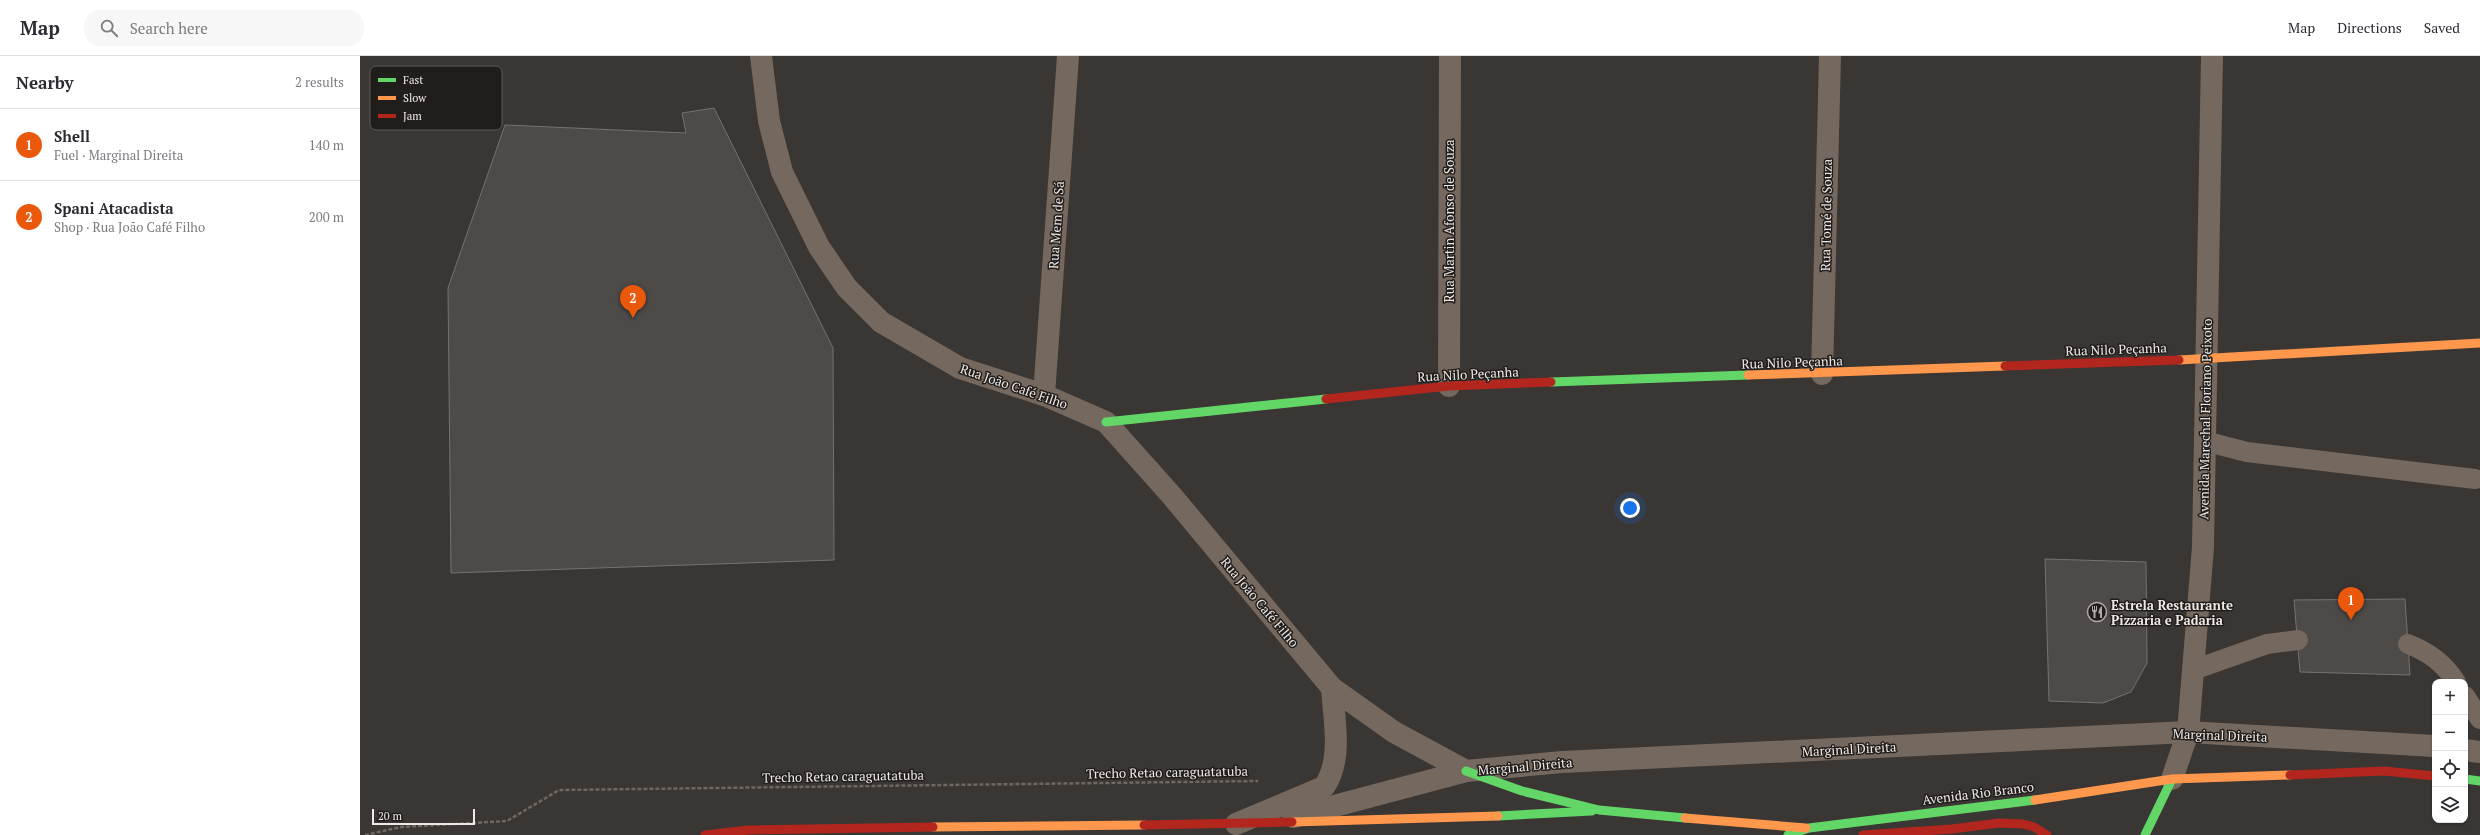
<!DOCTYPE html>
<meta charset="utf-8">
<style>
:root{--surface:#fff;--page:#f7f7f7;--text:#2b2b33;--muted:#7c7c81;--line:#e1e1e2;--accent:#ea580c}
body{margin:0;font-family:"PT Serif",serif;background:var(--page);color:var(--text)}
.controls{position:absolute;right:12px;bottom:12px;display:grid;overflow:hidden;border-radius:8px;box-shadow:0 1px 3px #0004}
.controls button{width:36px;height:36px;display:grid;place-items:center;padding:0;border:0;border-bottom:1px solid var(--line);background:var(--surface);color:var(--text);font:20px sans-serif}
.scale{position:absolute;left:12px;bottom:10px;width:103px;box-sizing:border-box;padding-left:4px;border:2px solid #eee9e6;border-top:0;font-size:11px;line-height:14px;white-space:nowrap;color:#eee9e6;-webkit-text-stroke:3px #201d1b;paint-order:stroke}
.you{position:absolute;left:1270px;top:452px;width:14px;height:14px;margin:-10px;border:3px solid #fff;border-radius:50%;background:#1a73e8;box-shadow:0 0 0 6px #1a73e833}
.badge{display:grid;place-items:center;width:26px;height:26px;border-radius:50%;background:var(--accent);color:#fff;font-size:13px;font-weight:700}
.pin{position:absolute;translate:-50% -33px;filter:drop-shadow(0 1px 2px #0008)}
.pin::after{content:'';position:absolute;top:21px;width:14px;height:12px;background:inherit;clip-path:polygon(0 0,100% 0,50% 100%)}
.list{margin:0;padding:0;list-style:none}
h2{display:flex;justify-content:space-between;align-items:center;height:52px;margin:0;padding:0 16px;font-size:17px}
h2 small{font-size:13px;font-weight:400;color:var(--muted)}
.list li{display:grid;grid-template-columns:26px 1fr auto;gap:12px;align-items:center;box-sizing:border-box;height:72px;padding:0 16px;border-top:1px solid var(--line)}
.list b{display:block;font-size:15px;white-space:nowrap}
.list p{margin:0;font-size:13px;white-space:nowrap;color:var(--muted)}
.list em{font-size:13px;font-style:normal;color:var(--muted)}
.icon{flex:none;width:22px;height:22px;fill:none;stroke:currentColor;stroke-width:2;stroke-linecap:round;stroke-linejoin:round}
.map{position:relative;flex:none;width:2120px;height:779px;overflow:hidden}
header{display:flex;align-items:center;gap:24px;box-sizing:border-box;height:56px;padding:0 20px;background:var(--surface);border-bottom:1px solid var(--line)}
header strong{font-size:19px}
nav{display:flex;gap:22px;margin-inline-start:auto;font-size:14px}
.search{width:280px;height:36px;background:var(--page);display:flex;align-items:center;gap:10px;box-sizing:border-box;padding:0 14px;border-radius:16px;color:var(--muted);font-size:15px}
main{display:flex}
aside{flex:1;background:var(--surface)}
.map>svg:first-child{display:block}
</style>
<header>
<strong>Map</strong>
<div class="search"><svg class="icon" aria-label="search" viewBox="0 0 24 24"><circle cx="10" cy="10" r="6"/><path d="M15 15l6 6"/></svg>Search here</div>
<nav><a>Map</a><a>Directions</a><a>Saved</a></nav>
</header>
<main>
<aside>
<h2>Nearby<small>2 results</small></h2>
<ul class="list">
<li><span class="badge">1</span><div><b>Shell</b><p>Fuel · Marginal Direita</p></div><em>140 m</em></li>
<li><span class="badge">2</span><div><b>Spani Atacadista</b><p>Shop · Rua João Café Filho</p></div><em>200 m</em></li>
</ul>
</aside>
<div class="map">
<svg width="2120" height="779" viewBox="0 0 2120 779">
<rect width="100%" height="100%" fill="#393633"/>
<!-- building -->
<g fill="#4d4a48" stroke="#767271">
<polygon points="354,52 473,292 474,504 91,517 88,232 145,69 326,77 322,57"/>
<polygon points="1685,503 1786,506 1787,607 1771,636 1743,647 1689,645"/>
<polygon points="2045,543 2050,619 1940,616 1934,544"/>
</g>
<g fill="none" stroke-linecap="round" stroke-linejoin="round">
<!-- path -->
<polyline stroke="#706761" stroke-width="2.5" stroke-dasharray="4 2" stroke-linecap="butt" points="5,779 41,771 147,765 199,734 898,725"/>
<!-- lane -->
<g stroke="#75685f" stroke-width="20">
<polyline points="1844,385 1887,396 2115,423"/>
<path d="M2048,588C2069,596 2084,607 2096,626"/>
<polyline points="1833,614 1907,588 1938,584"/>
<polyline points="2105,640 2120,663"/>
</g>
<!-- street -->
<g stroke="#75685f" stroke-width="22">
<polyline points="401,0 409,65 422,116 459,191 487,232 521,266 600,312 684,339 746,366 812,440 972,632 1034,676 1106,715"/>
<polyline points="1462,318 1470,0"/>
<polyline points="1089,330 1090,0"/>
<polyline points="684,339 708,0"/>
<polyline points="2105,694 2120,696"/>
<polyline points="1812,723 1828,676 1843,491 1852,0"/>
<polyline points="933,761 1106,715 1202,706 1828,676 2075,690"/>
<path d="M876,768L964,731C983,704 974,664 972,632"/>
</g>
<!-- fast -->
<g stroke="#63d668" stroke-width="9">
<polyline points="1191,326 1388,319"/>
<polyline points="746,366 966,343"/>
<polyline points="1106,715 1162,735 1239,754 1325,762"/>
<polyline points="2105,723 2120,725"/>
<polyline points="1138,760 1232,755"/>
<polyline points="1428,779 1449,772 1675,744"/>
<polyline points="1785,779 1812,723"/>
</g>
<!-- slow -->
<g stroke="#ff974d" stroke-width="9">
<polyline points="1819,304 2120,287"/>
<polyline points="1388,319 1645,310"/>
<polyline points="1675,744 1812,723 1930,719"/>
<polyline points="1325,762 1446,772"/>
<polyline points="932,766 1138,760"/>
<polyline points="573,771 784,769"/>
</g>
<!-- jam -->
<g stroke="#b3261e" stroke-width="9">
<polyline points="1645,310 1819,304"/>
<polyline points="966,343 1089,330 1191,326"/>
<polyline points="1930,719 2024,715 2075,720"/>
<polyline points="784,769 932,766"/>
<polyline points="345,779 388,774 573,771"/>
<polyline points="1503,779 1592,773 1639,767 1663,768 1674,771 1687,779"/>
</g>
</g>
<!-- icons -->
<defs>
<g id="restaurant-ring" transform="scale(1)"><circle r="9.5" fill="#201d1b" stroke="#afaaa7" stroke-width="1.5"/><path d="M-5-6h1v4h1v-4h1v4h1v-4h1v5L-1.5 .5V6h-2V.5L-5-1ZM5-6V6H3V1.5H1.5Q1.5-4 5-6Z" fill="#afaaa7"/></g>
</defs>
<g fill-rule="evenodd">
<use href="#restaurant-ring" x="1737" y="556"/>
</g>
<g text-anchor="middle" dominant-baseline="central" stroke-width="3" stroke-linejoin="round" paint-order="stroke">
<!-- street labels -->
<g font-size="13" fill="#eee9e6" stroke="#201d1b">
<text transform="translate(1466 159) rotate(-89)">Rua Tomé de Souza</text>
<text transform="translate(1089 165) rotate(-90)">Rua Martin Afonso de Souza</text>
<text transform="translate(696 169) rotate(-86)">Rua Mem de Sá</text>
<text transform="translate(1756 293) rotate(-2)">Rua Nilo Peçanha</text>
<text transform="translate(1432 306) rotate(-2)">Rua Nilo Peçanha</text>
<text transform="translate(1108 318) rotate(-3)">Rua Nilo Peçanha</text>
<text transform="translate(654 330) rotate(19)">Rua João Café Filho</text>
<text transform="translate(1845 363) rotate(-89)">Avenida Marechal Floriano Peixoto</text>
<text transform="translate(900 546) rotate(50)">Rua João Café Filho</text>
<text transform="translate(1860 679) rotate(2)">Marginal Direita</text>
<text transform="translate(1489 693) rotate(-3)">Marginal Direita</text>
<text transform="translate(1165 710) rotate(-5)">Marginal Direita</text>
<text transform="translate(807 716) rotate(-1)">Trecho Retao caraguatatuba</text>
<text transform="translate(483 720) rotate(-1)">Trecho Retao caraguatatuba</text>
<text transform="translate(1618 737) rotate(-7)">Avenida Rio Branco</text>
</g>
<!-- poi labels -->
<g font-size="13" font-weight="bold" fill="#eee9e6" stroke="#201d1b" text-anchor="start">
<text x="1751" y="549">Estrela Restaurante<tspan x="1751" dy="15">Pizzaria e Padaria</tspan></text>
</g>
</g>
<!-- legend -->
<rect x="10" y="10" width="132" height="64" rx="6" fill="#201d1b" stroke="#5e5a58" stroke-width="1"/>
<rect x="18" y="22" width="18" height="4" fill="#63d668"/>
<rect x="18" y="40" width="18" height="4" fill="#ff974d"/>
<rect x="18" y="58" width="18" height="4" fill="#b3261e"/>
<g font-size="11" fill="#eee9e6">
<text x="43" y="28">Fast</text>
<text x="43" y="46">Slow</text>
<text x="43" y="64">Jam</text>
</g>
</svg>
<div class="controls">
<button>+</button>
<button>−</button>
<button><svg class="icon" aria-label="locate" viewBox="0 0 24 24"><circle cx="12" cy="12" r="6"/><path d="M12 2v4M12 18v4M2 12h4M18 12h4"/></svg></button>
<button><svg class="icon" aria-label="layers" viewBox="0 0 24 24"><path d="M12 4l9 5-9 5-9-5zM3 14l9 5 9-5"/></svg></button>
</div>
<div class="scale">20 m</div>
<div class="you"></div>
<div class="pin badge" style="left:1991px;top:564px">1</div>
<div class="pin badge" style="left:273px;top:262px">2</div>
</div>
</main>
